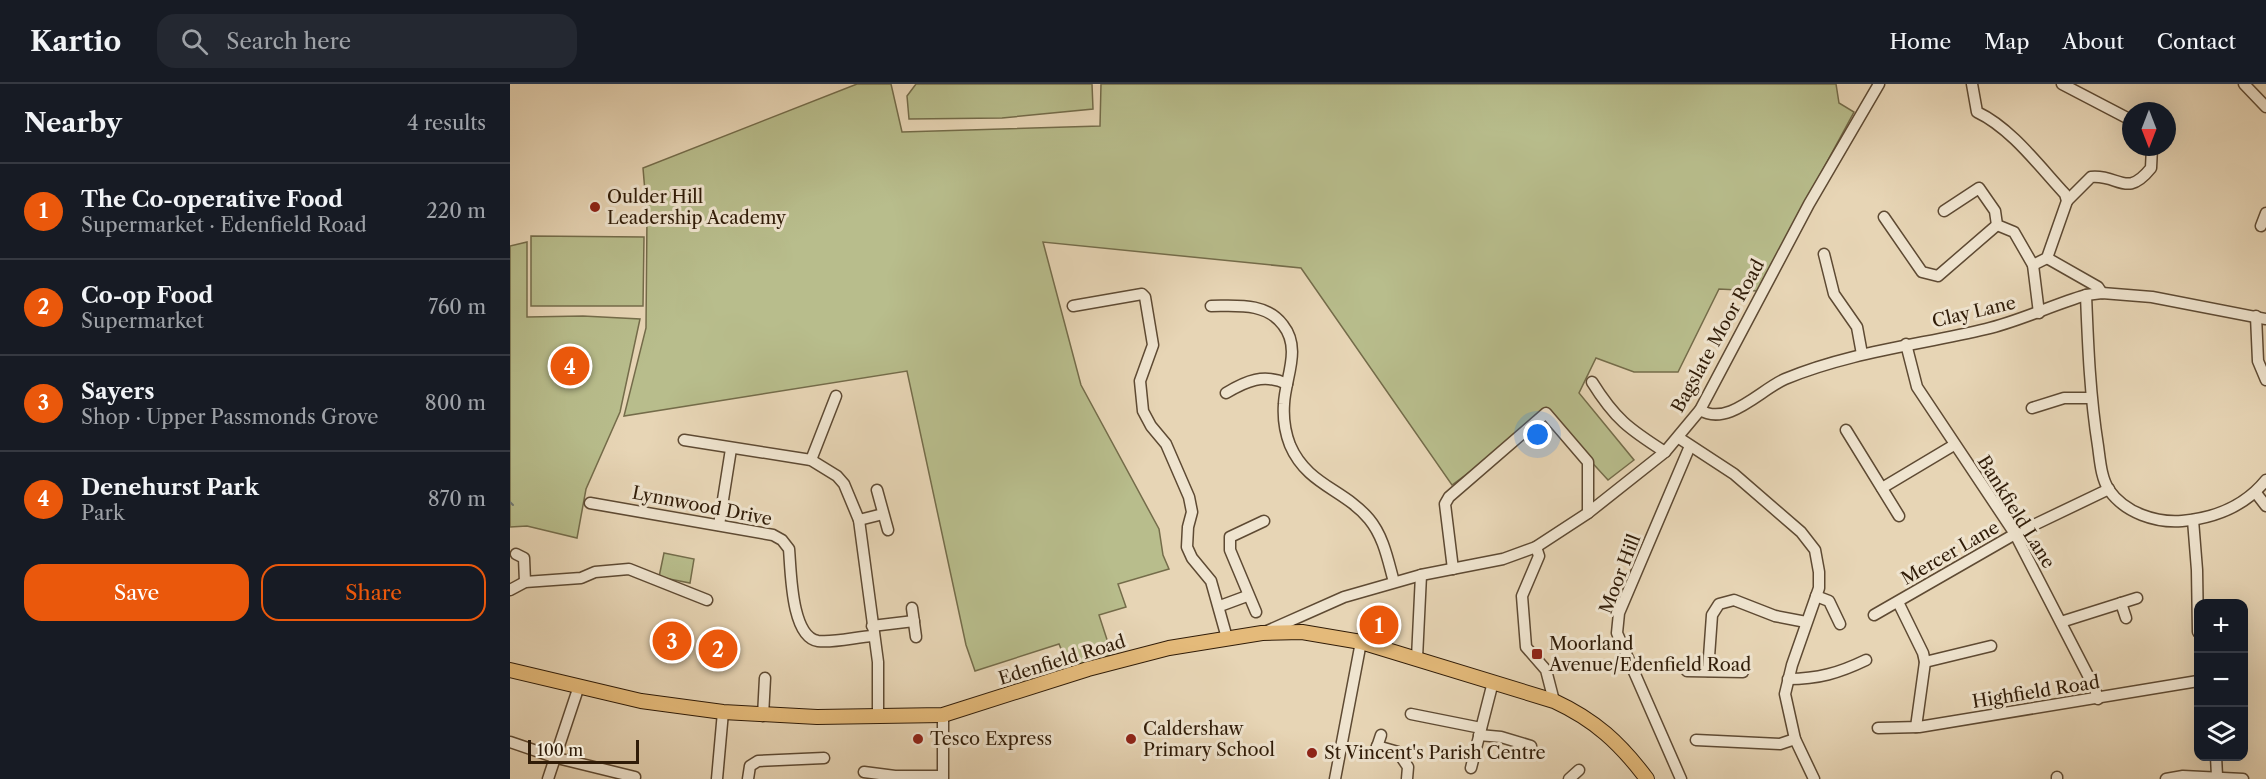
<!DOCTYPE html>
<meta charset="utf-8">
<style>
:root{--surface:#171b24;--page:#242831;--text:#f1f3f6;--muted:#9ea1a6;--line:#363941;--accent:#ea580c}
body{margin:0;font-family:"Libre Caslon Text",serif;background:var(--page);color:var(--text)}
.controls{position:absolute;right:18px;bottom:18px;display:grid;overflow:hidden;border-radius:12px;box-shadow:0 6px 24px #0002}
.controls button{width:54px;height:54px;display:grid;place-items:center;padding:0;border:0;border-bottom:2px solid var(--line);background:var(--surface);color:var(--text);font:30px sans-serif}
.compass{position:absolute;left:1612px;top:18px;width:54px;height:54px;border-radius:50%;background:var(--surface);box-shadow:0 6px 24px #0002;rotate:180deg}
.scale{position:absolute;left:18px;bottom:15px;width:111px;box-sizing:border-box;padding-left:6px;border:3px solid #301c08;border-top:0;font-size:16px;line-height:21px;white-space:nowrap;color:#301c08;-webkit-text-stroke:4px #efe4cf;paint-order:stroke}
.you{position:absolute;left:1028px;top:351px;width:21px;height:21px;margin:-15px;border:4px solid #fff;border-radius:50%;background:#1a73e8;box-shadow:0 0 0 9px #1a73e833}
.badge{display:grid;place-items:center;width:39px;height:39px;border-radius:50%;background:var(--accent);color:#fff;font-size:20px;font-weight:700}
.pin{position:absolute;translate:-50% -50%;border:3px solid #fff;box-shadow:0 2px 6px #0006}
.list{margin:0;padding:0;list-style:none}
h2{display:flex;justify-content:space-between;align-items:center;height:78px;margin:0;padding:0 24px;font-size:26px}
h2 small{font-size:20px;font-weight:400;color:var(--muted)}
.list li{display:grid;grid-template-columns:39px 1fr auto;gap:18px;align-items:center;box-sizing:border-box;height:96px;padding:0 24px;border-top:2px solid var(--line)}
.list b{display:block;font-size:22px;white-space:nowrap}
.list p{margin:0;font-size:20px;white-space:nowrap;color:var(--muted)}
.list em{font-size:20px;font-style:normal;color:var(--muted)}
.actions{display:flex;gap:12px;padding:18px 24px}
.actions a{flex:1;padding:14px 0;border:2px solid var(--accent);border-radius:18px;text-align:center;font-size:21px;color:var(--accent)}
.actions .main{background:var(--accent);color:#fff}
.icon{flex:none;width:33px;height:33px;fill:none;stroke:currentColor;stroke-width:2;stroke-linecap:round;stroke-linejoin:round}
.map{position:relative;flex:none;width:1756px;height:695px;overflow:hidden}
header{display:flex;align-items:center;gap:36px;box-sizing:border-box;height:84px;padding:0 30px;background:var(--surface);border-bottom:2px solid var(--line)}
header strong{font-size:28px}
nav{display:flex;gap:33px;margin-inline-start:auto;font-size:21px}
.search{width:420px;height:54px;background:var(--page);display:flex;align-items:center;gap:15px;box-sizing:border-box;padding:0 21px;border-radius:18px;color:var(--muted);font-size:22px}
main{display:flex}
aside{flex:1;background:var(--surface)}
.map>svg:first-child{display:block}
</style>
<header>
<strong>Kartio</strong>
<div class="search"><svg class="icon" aria-label="search" viewBox="0 0 24 24"><circle cx="10" cy="10" r="6"/><path d="M15 15l6 6"/></svg>Search here</div>
<nav><a>Home</a><a>Map</a><a>About</a><a>Contact</a></nav>
</header>
<main>
<aside>
<h2>Nearby<small>4 results</small></h2>
<ul class="list">
<li><span class="badge">1</span><div><b>The Co-operative Food</b><p>Supermarket · Edenfield Road</p></div><em>220 m</em></li>
<li><span class="badge">2</span><div><b>Co-op Food</b><p>Supermarket</p></div><em>760 m</em></li>
<li><span class="badge">3</span><div><b>Sayers</b><p>Shop · Upper Passmonds Grove</p></div><em>800 m</em></li>
<li><span class="badge">4</span><div><b>Denehurst Park</b><p>Park</p></div><em>870 m</em></li>
</ul>
<div class="actions"><a class="main">Save</a><a>Share</a></div>
</aside>
<div class="map">
<svg width="1756" height="695" viewBox="0 0 1756 695">
<rect width="100%" height="100%" fill="#e7d5b5"/>
<filter id="stains"><feTurbulence type="fractalNoise" baseFrequency=".00333" numOctaves="4"/><feColorMatrix values="0 0 0 0 .2 0 0 0 0 .09 0 0 0 0 .02 0 0 0 .5 -.17"/></filter>
<radialGradient id="worn" r=".72"><stop offset=".6" stop-color="#630" stop-opacity="0"/><stop offset="1" stop-color="#630" stop-opacity=".3"/></radialGradient>
<!-- green -->
<g fill="#b8bd8c" stroke="#746c4a" stroke-width="1.5">
<polygon points="347,0 381,0 392,48 590,42 591,0 1326,0 1329,19 1344,28 1247,207 1209,205 1168,288 1124,288 1086,274 1069,309 1124,376 1098,396 1034,326 1004,355 942,401 791,184 533,158 571,301 649,445 653,471 659,485 608,500 616,523 589,531 602,571 559,584 549,560 465,587 456,561 397,287 114,332 136,244 137,132 133,84"/>
<polygon points="406,0 582,0 583,25 492,34 399,35 397,12"/>
<polygon points="21,152 134,153 133,222 21,222"/>
<polygon points="17,158 17,233 73,232 130,235 110,328 76,405 67,454 17,442 0,443 0,162"/>
<polygon points="154,469 184,475 180,499 149,493"/>
</g>
<g fill="none" stroke-linecap="round" stroke-linejoin="round">
<!-- stream -->
<polyline stroke="#707872" stroke-width="2" points="0,418 3,421"/>
<!-- minor casing -->
<g stroke="#5e4a33" stroke-width="13">
<g id="minor">
<path d="M1462,0L1467,28C1501,44 1529,82 1555,110L1557,117L1537,174L1523,181"/>
<polyline points="1552,0 1621,36"/>
<polyline points="1734,0 1756,23"/>
<path d="M1557,117L1581,93C1609,90 1616,115 1641,84L1642,63"/>
<polyline points="1434,127 1469,104 1485,127 1487,141 1504,148 1523,181 1529,229"/>
<polyline points="1374,133 1412,188 1428,192 1487,141"/>
<polyline points="1751,142 1756,129"/>
<polyline points="1314,170 1324,210 1347,243 1352,270"/>
<polyline points="1537,174 1588,203 1592,209"/>
<path d="M1576,211C1578,262 1580,312 1588,362C1590,376 1591,394 1599,406C1615,429 1646,439 1672,437C1705,434 1735,422 1756,396"/>
<polyline points="563,222 632,210 635,213 643,261 630,297 633,327 641,342 656,360 679,413 682,428 678,443 677,463 682,474 701,497 717,554"/>
<path d="M701,222C726,222 756,218 773,241C792,265 775,294 774,320C773,334 775,348 780,361C797,401 834,405 859,435C874,453 878,477 884,498"/>
<polyline points="1746,232 1748,277 1756,296"/>
<polyline points="1396,260 1407,303 1505,450 1585,605 1588,615"/>
<path d="M1082,298C1105,335 1119,345 1155,368"/>
<path d="M716,309C736,297 754,289 777,300"/>
<polyline points="1522,324 1554,314 1581,314"/>
<path d="M1190,326C1218,343 1250,306 1275,295C1340,268 1409,261 1476,245C1510,237 1542,221 1576,211L1592,209L1642,213L1756,235"/>
<polyline points="1336,346 1389,432"/>
<polyline points="1169,354 1224,390 1291,448 1305,466 1309,488 1309,504 1282,581 1275,610 1285,655 1304,695"/>
<polyline points="174,356 301,376 327,392 334,400 349,436 368,578 368,633"/>
<polyline points="301,376 326,312"/>
<polyline points="1372,404 1444,361"/>
<polyline points="367,406 378,446"/>
<polyline points="1746,409 1756,422"/>
<path d="M80,419L263,451L272,456L279,465C281,487 281,553 308,557C324,559 346,553 363,552"/>
<polyline points="349,436 373,430"/>
<polyline points="1683,436 1687,486 1688,548"/>
<polyline points="209,441 221,365"/>
<polyline points="1026,463 1029,472 1012,512 1016,563 1036,586 1044,617"/>
<polyline points="6,470 14,474 15,498"/>
<polyline points="943,485 935,420 939,413 1036,329 1078,378 1078,429"/>
<polyline points="0,506 15,498 71,494 85,488 119,485 197,516"/>
<polyline points="1306,512 1319,517 1330,540"/>
<polyline points="1388,518 1413,569 1415,578 1406,643"/>
<polyline points="1611,519 1616,534"/>
<polyline points="710,522 737,512"/>
<polyline points="402,524 406,553"/>
<polyline points="746,528 720,466 720,453 754,437"/>
<polyline points="1364,531 1505,450 1599,405"/>
<polyline points="1551,538 1627,514"/>
<polyline points="362,542 404,537"/>
<polyline points="755,548 834,513 911,491 993,475 1026,463 1078,429 1155,368 1190,326 1299,120 1369,0"/>
<polyline points="907,574 911,491"/>
<polyline points="1415,578 1481,562"/>
<polyline points="1177,587 1233,588"/>
<polyline points="1198,587 1202,531 1209,520 1224,516 1265,532 1296,538"/>
<path d="M1278,595C1308,595 1329,589 1356,576"/>
<polyline points="901,630 971,644"/>
<polyline points="253,632 255,594"/>
<polyline points="1368,644 1409,643 1688,597"/>
<polyline points="969,651 991,653 1021,662"/>
<polyline points="1186,656 1270,660 1285,655"/>
<polyline points="0,658 47,674 125,693"/>
<polyline points="867,662 888,668 898,683 897,695"/>
<polyline points="865,669 871,651"/>
<polyline points="1706,672 1707,692"/>
<polyline points="961,684 983,598"/>
<polyline points="354,688 385,692 432,692"/>
<polyline points="38,695 69,602"/>
<polyline points="207,695 213,628"/>
<polyline points="238,695 240,682 248,677 314,674"/>
<polyline points="433,695 433,631"/>
<polyline points="825,695 851,558"/>
<polyline points="1059,695 1069,686"/>
<polyline points="1171,695 1107,549 1109,529 1180,362"/>
<polyline points="1547,695 1547,693"/>
<polyline points="1656,695 1673,692 1733,695"/>
</g>
</g>
<!-- major casing -->
<g stroke="#301c08" stroke-width="16">
<path id="major" d="M0,586L131,617L213,628L307,633L433,631L578,585L659,564L752,549L792,548L851,558L1044,617C1085,636 1110,659 1137,695"/>
</g>
<!-- minor -->
<use href="#minor" stroke="#efe4cf" stroke-width="10"/>
<!-- major -->
<use href="#major" stroke="#e4ba7a" stroke-width="14"/>
</g>
<!-- markers -->
<g fill="#8f2418" stroke="#efe4cf" stroke-width="2">
<circle cx="85" cy="123" r="6"/>
<rect x="1021" y="564" width="12" height="12" rx="3"/>
<circle cx="408" cy="655" r="6"/>
<circle cx="621" cy="655" r="6"/>
<circle cx="802" cy="669" r="6"/>
</g>
<g text-anchor="middle" dominant-baseline="central" stroke-width="6" stroke-linejoin="round" paint-order="stroke">
<!-- poi labels -->
<g font-size="18" fill="#301c08" stroke="#efe4cf" text-anchor="start">
<text x="97" y="113">Oulder Hill<tspan x="97" dy="21">Leadership Academy</tspan></text>
<text x="1039" y="560">Moorland<tspan x="1039" dy="21">Avenue/Edenfield Road</tspan></text>
<text x="633" y="645">Caldershaw<tspan x="633" dy="21">Primary School</tspan></text>
<text x="420" y="655">Tesco Express</text>
<text x="814" y="669">St Vincent's Parish Centre</text>
</g>
<!-- street labels -->
<g font-size="18" fill="#301c08" stroke="#efe4cf">
<text transform="translate(1464 228) rotate(-13)">Clay Lane</text>
<text transform="translate(1208 252) rotate(-61)">Bagslate Moor Road</text>
<text transform="translate(192 422) rotate(11)">Lynnwood Drive</text>
<text transform="translate(1506 428) rotate(58)">Bankfield Lane</text>
<text transform="translate(1440 469) rotate(-30)">Mercer Lane</text>
<text transform="translate(1110 490) rotate(-69)">Moor Hill</text>
<text transform="translate(552 576) rotate(-17)">Edenfield Road</text>
<text transform="translate(1526 608) rotate(-9)">Highfield Road</text>
</g>
</g>
<rect width="100%" height="100%" filter="url(#stains)"/>
<rect width="100%" height="100%" fill="url(#worn)"/>
</svg>
<div class="controls">
<button>+</button>
<button>−</button>
<button><svg class="icon" aria-label="layers" viewBox="0 0 24 24"><path d="M12 4l9 5-9 5-9-5zM3 14l9 5 9-5"/></svg></button>
</div>
<svg class="compass" viewBox="-18 -18 36 36"><path d="M0-13l5 13h-10z" fill="#e53935"/><path d="M0 13l5-13h-10z" fill="#9ea1a6"/></svg>
<div class="scale">100 m</div>
<div class="you"></div>
<div class="pin badge" style="left:869px;top:541px">1</div>
<div class="pin badge" style="left:208px;top:565px">2</div>
<div class="pin badge" style="left:162px;top:557px">3</div>
<div class="pin badge" style="left:60px;top:282px">4</div>
</div>
</main>
